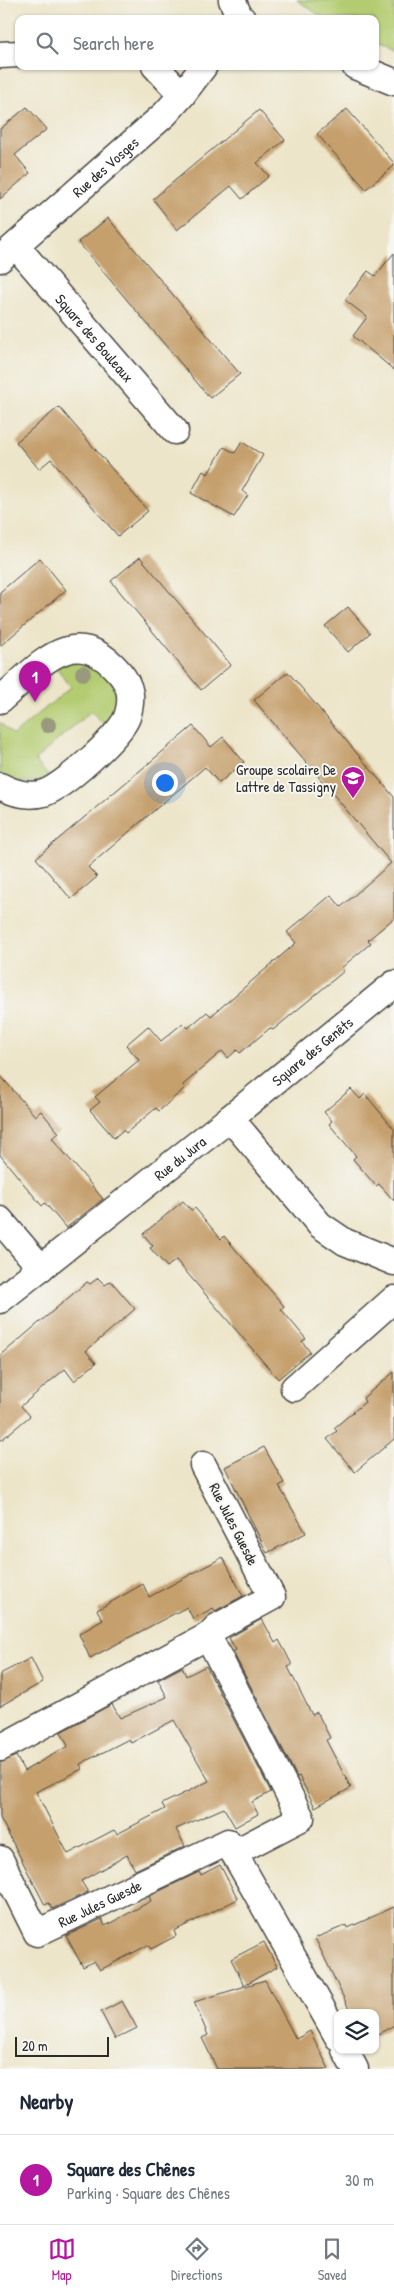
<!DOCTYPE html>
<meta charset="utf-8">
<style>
:root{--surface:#fff;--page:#f2f2f3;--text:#1f2937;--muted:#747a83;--line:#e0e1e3;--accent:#b5179e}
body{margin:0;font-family:"Patrick Hand",sans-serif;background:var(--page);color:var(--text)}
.controls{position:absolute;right:15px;bottom:15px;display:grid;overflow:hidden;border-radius:10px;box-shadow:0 1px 4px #0004}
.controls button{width:45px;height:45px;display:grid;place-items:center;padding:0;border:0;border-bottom:1px solid var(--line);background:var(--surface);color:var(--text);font:25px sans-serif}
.scale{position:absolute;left:15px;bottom:12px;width:94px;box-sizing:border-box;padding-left:5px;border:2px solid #2b2b2b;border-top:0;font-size:14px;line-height:18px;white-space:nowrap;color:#2b2b2b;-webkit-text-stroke:4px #f6f6f2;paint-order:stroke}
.you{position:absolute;left:164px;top:782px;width:18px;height:18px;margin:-12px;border:4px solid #fff;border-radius:50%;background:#1a73e8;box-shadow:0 0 0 8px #1a73e833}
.badge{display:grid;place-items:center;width:32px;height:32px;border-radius:50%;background:var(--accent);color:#fff;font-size:16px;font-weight:700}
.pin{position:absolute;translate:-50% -41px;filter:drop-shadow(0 1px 2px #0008)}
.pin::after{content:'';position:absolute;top:26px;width:18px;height:15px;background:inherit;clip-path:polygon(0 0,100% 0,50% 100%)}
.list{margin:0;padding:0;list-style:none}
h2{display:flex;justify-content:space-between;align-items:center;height:65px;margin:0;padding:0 20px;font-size:21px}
h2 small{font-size:16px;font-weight:400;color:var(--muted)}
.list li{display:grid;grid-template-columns:32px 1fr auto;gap:15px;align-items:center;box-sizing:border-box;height:90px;padding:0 20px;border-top:1px solid var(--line)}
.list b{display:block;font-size:19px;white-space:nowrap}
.list p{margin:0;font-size:16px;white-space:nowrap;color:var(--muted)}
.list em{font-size:16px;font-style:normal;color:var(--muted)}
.icon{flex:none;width:28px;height:28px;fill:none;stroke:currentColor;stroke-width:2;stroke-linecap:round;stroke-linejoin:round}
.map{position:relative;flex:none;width:394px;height:2069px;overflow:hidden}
.search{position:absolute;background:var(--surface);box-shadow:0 1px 4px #0004;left:15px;right:15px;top:15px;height:55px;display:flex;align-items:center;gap:12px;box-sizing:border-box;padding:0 18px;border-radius:10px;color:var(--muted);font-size:19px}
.sheet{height:155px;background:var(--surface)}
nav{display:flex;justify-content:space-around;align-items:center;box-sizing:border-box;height:70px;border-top:1px solid var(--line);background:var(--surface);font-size:14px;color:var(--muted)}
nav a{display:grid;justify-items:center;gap:2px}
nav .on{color:var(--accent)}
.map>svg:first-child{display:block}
</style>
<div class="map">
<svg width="394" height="2069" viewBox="0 0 394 2069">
<rect width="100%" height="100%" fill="#f6f6f2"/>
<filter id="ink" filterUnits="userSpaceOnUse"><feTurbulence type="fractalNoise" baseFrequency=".02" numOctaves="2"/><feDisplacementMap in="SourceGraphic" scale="10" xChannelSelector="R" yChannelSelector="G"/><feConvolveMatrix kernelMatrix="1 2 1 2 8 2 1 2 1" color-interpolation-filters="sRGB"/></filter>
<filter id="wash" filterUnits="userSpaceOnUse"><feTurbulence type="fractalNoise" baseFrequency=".0096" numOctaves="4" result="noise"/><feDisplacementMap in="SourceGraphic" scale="20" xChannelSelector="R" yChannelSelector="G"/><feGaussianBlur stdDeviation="1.12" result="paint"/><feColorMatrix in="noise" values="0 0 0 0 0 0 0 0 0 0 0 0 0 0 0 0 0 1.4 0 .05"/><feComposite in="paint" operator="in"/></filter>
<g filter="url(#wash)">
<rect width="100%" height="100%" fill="#ede5c9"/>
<!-- green -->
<g fill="#b3cc71" stroke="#6f7c4e">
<polygon points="297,0 394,0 394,51 375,44 375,19 325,19"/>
<path d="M73,661C95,662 118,677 118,702C118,712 111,720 107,728L91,711L35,760L49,777L43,782L10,781L0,773V722L13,735L71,687L56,667Z"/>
</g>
<g id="blocks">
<!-- building -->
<g fill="#c59f6c" fill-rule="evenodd">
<polygon points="27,107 47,129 15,155 30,173 0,199 0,129"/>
<polygon points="347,109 394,163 394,166 366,189 317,134"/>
<polygon points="259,110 285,140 257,163 269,176 242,199 231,186 177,230 153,199"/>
<polygon points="108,218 240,374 210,398 78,242"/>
<polygon points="394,253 394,370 353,336 367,317 345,300 368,271 375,276"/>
<polygon points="59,407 148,511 118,536 51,459 39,469 16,442"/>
<polygon points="242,442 263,455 242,491 248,495 234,517 191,493 203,471 208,474 224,447 235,453"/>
<polygon points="140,557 231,665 201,690 111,581"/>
<polygon points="40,558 66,590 0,646 0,592"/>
<polygon points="348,607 370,633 348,652 325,626"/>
<polygon points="288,672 394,797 394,918 368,940 371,943 341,968 344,971 273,1030 270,1028 240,1053 237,1050 228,1058 222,1051 183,1085 185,1088 159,1111 156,1108 126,1133 123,1130 114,1138 90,1110 100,1102 95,1097 139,1060 126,1045 148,1026 161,1041 183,1023 188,1028 207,1012 211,1016 296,943 287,932 331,895 341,907 391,863 254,700"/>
<polygon points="193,726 211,747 223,737 244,762 219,783 205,767 88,867 97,877 71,899 36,858"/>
<polygon points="0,1075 35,1116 41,1111 59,1133 52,1138 103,1199 66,1228 45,1203 42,1206 0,1155"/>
<polygon points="351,1089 360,1099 365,1094 394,1129 394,1201 379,1184 376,1186 353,1159 356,1156 329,1124 332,1121 324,1112"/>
<polygon points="183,1201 191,1210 195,1208 221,1239 224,1236 284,1306 281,1309 306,1339 302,1341 310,1352 278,1379 176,1260 167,1267 150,1248 153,1246 143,1234"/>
<polygon points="98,1278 105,1285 111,1281 135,1309 86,1351 96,1363 74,1381 65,1369 21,1406 30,1416 0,1441 0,1356 87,1282 90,1284"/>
<polygon points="394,1372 394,1439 355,1472 327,1439 337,1431 334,1428 365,1402 363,1398"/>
<polygon points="264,1447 284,1483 279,1486 306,1533 267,1553 225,1467"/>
<polygon points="223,1557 243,1596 215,1611 213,1608 193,1619 187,1607 90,1658 79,1634 103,1620 97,1610 143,1584 149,1597"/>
<polygon points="262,1619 275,1643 279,1640 286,1653 292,1665 288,1667 312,1715 317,1712 330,1738 326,1740 351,1788 315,1807 299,1776 297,1777 233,1652 236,1650 229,1638"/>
<polygon points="31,1658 43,1682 0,1706 0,1674"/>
<path d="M206,1666L271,1792L252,1802L258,1814L235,1827L224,1808L176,1829L185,1846L135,1870L127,1855L81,1881L88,1892L52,1909L49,1903L45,1905L0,1818V1763L16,1756L24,1771L68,1746L61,1732L112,1704L120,1718L167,1697L158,1680L182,1667L186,1676ZM174,1720L209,1781L162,1804L165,1809L117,1834L114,1830L68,1854L36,1792L82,1769L80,1764L129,1739L131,1743Z"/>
<polygon points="220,1865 238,1899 174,1931 176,1936 151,1949 148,1945 100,1970 94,1961 83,1967 66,1936 102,1919 105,1926 151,1901 149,1896 199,1872 201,1875"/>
<polygon points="394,1907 394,2025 375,2036 375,2013 351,2013 315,1938 347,1925 348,1928"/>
<polygon points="264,1942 277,1967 244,1985 231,1959"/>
<polygon points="265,1980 296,2039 310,2031 329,2069 217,2069 202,2038 208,2035 194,2002"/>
<polygon points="122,2001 137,2028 115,2039 101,2012"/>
</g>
</g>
</g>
<g filter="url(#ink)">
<use href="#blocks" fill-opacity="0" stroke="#484743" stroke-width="1"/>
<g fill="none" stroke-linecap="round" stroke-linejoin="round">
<!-- street casing -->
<g stroke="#484743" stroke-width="29">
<g id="street">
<polyline points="232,0 240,18 242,19"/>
<polyline points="0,55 19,54"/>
<polyline points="155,66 182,95"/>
<polyline points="355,66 394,82"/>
<path id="s1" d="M16,246L175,431"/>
<path id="s2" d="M0,259L165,114L182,95L204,66"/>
<path d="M0,700C38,668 73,619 119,672C131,686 133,698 127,717C120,736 63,787 44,793C29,797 13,793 0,786"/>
<path id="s3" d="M230,1118L394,984"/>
<polyline points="0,1220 41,1268"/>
<path id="s4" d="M0,1300L230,1118L320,1225L345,1242L394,1262"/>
<polyline points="294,1388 394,1299"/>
<polyline points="0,1748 208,1636 217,1627 272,1597 203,1465"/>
<polyline points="234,1853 338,2037"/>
<path id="s5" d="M0,1859L37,1933L228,1842L234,1853L301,1818L208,1636"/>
<polyline points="345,2050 355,2069"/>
</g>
</g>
<!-- street -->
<use href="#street" stroke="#fff" stroke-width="26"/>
</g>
<!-- trees -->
<g fill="#99997e">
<circle cx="83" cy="673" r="8"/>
<circle cx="48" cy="725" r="8"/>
</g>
</g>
<!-- icons -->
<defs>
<g id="school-pin" transform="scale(1.25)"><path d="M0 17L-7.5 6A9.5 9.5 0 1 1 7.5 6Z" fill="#b5179e" stroke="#f6f6f2"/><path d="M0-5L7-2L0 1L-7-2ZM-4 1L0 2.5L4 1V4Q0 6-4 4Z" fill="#fff"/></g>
</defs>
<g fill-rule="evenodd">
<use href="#school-pin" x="353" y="778"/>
</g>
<g text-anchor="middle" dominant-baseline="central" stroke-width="4" stroke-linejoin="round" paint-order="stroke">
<!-- street labels -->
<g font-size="15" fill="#2b2b2b" stroke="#f6f6f2">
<text stroke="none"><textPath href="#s2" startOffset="140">Rue des Vosges</textPath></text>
<text stroke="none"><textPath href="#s1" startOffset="121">Square des Bouleaux</textPath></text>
<text stroke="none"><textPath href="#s3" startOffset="106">Square des Genêts</textPath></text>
<text stroke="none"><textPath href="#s4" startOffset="229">Rue du Jura</textPath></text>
<text transform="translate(234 1524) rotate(63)">Rue Jules Guesde</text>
<text stroke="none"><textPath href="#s5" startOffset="152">Rue Jules Guesde</textPath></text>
</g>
<!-- poi labels -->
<g font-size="15" fill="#2b2b2b" stroke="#f6f6f2" text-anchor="end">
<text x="336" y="769">Groupe scolaire De<tspan x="336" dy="17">Lattre de Tassigny</tspan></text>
</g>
</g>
</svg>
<div class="controls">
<button><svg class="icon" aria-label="layers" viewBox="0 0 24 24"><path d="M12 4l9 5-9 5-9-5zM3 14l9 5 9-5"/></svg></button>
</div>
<div class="scale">20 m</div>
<div class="you"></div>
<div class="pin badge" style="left:35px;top:702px">1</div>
<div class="search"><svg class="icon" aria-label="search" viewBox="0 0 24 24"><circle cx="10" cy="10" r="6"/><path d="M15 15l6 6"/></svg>Search here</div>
</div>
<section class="sheet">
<h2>Nearby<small></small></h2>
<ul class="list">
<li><span class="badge">1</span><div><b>Square des Chênes</b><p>Parking · Square des Chênes</p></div><em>30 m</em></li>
</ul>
</section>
<nav>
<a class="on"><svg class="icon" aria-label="map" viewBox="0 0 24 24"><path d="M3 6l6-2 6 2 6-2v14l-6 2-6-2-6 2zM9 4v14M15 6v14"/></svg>Map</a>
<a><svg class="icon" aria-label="directions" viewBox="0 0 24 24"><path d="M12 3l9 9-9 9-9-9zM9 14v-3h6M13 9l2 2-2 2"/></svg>Directions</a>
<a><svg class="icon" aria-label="saved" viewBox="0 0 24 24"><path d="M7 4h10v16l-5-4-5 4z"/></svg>Saved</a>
</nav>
